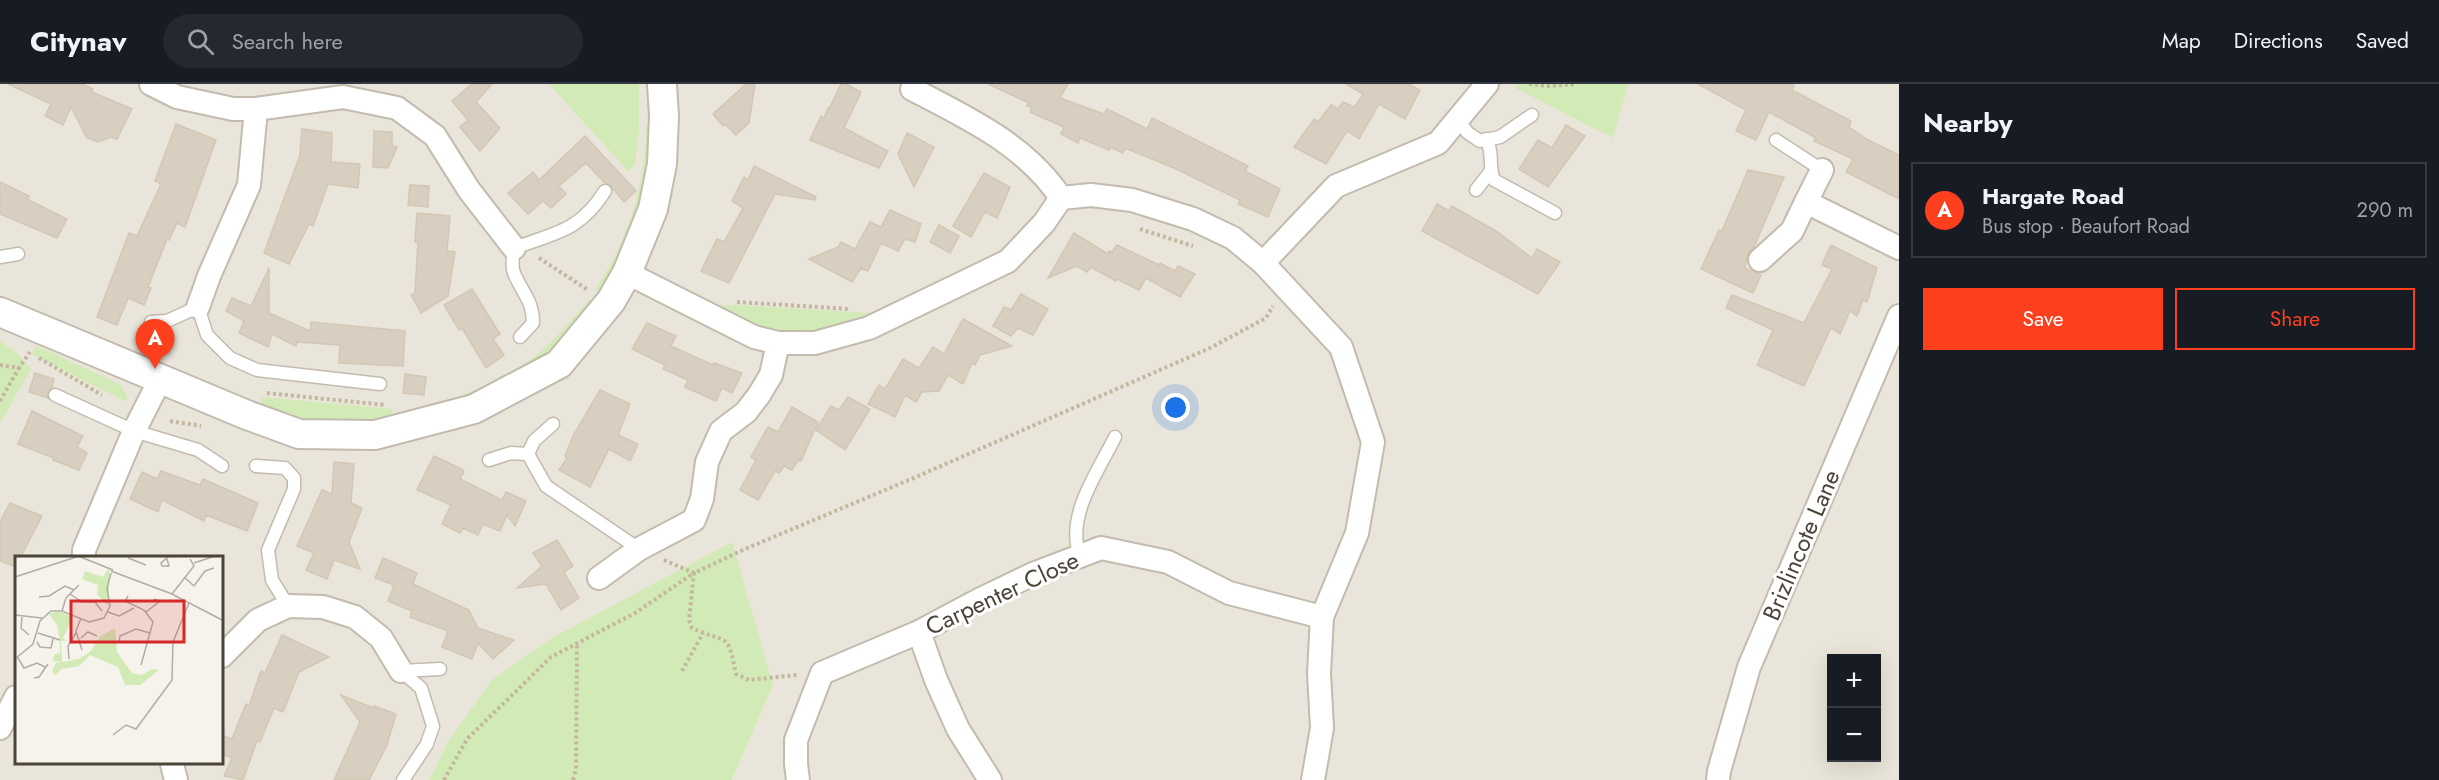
<!DOCTYPE html>
<meta charset="utf-8">
<style>
:root{--surface:#171b24;--page:#242831;--text:#f1f3f6;--muted:#9ea1a6;--line:#363941;--accent:#fc3f1d}
body{margin:0;font-family:Jost,sans-serif;background:var(--page);color:var(--text)}
.controls{position:absolute;right:18px;bottom:18px;display:grid;overflow:hidden;border-radius:0px;box-shadow:0 6px 24px #0002}
.controls button{width:54px;height:54px;display:grid;place-items:center;padding:0;border:0;border-bottom:2px solid var(--line);background:var(--surface);color:var(--text);font:30px sans-serif}
.you{position:absolute;left:1176px;top:324px;width:21px;height:21px;margin:-15px;border:4px solid #fff;border-radius:50%;background:#1a73e8;box-shadow:0 0 0 9px #1a73e833}
.badge{display:grid;place-items:center;width:39px;height:39px;border-radius:50%;background:var(--accent);color:#fff;font-size:20px;font-weight:700}
.pin{position:absolute;translate:-50% -50px;filter:drop-shadow(0 2px 3px #0008)}
.pin::after{content:'';position:absolute;top:32px;width:21px;height:18px;background:inherit;clip-path:polygon(0 0,100% 0,50% 100%)}
.list{margin:0;padding:0;list-style:none}
h2{display:flex;justify-content:space-between;align-items:center;height:78px;margin:0;padding:0 24px;font-size:26px}
h2 small{font-size:20px;font-weight:400;color:var(--muted)}
.list li{display:grid;grid-template-columns:39px 1fr auto;gap:18px;align-items:center;box-sizing:border-box;height:96px;margin:0 12px 12px;padding:0 12px;border:2px solid var(--line);border-radius:0px}
.list b{display:block;font-size:22px;white-space:nowrap}
.list p{margin:0;font-size:20px;white-space:nowrap;color:var(--muted)}
.list em{font-size:20px;font-style:normal;color:var(--muted)}
.actions{display:flex;gap:12px;padding:18px 24px}
.actions a{flex:1;padding:14px 0;border:2px solid var(--accent);border-radius:0px;text-align:center;font-size:21px;color:var(--accent)}
.actions .main{background:var(--accent);color:#fff}
.icon{flex:none;width:33px;height:33px;fill:none;stroke:currentColor;stroke-width:2;stroke-linecap:round;stroke-linejoin:round}
.map{position:relative;flex:none;width:1899px;height:696px;overflow:hidden}
header{display:flex;align-items:center;gap:36px;box-sizing:border-box;height:84px;padding:0 30px;background:var(--surface);border-bottom:2px solid var(--line)}
header strong{font-size:28px}
nav{display:flex;gap:33px;margin-inline-start:auto;font-size:21px}
.search{width:420px;height:54px;background:var(--page);display:flex;align-items:center;gap:15px;box-sizing:border-box;padding:0 21px;border-radius:33px;color:var(--muted);font-size:22px}
main{display:flex}
aside{flex:1;background:var(--surface)}
.map>svg:first-child{display:block}
</style>
<header>
<strong>Citynav</strong>
<div class="search"><svg class="icon" aria-label="search" viewBox="0 0 24 24"><circle cx="10" cy="10" r="6"/><path d="M15 15l6 6"/></svg>Search here</div>
<nav><a>Map</a><a>Directions</a><a>Saved</a></nav>
</header>
<main>
<div class="map">
<svg width="1899" height="696" viewBox="0 0 1899 696">
<rect width="100%" height="100%" fill="#f6f3ec"/>
<!-- residential -->
<path fill="#eae5da" fill-rule="evenodd" d="M0,0H1899V696H732L773,601L449,656L429,696H0ZM16,474H222V680H16ZM1832,574H1876V674H1832Z"/>
<!-- green -->
<g fill="#d2eab5">
<polygon points="549,0 639,0 639,46 635,80 629,88"/>
<polygon points="1518,0 1628,0 1613,54 1515,4"/>
<path d="M646,41L651,44C645,99 637,164 599,208L595,205C628,158 646,99 646,41Z"/>
<path d="M589,216L593,218L556,260L534,279L517,290L451,320L391,337L306,339L260,328L262,313L391,325L394,332C447,318 502,301 545,264C561,249 575,232 589,216Z"/>
<path d="M738,221L870,229C858,234 845,241 831,245C787,258 750,240 710,222Z"/>
<polygon points="0,257 18,270 31,285 0,339"/>
<polygon points="36,262 120,300 126,310 127,318 32,270"/>
<polygon points="732,458 773,601 732,696 429,696 449,656 493,595 552,554"/>
</g>
<!-- building -->
<g fill="#d8cfc1" stroke="#d3c7b4" stroke-width="1.5">
<polygon points="8,0 82,0 93,5 92,8 132,25 117,55 111,53 98,58 87,54 71,23 63,41 45,32 51,20"/>
<polygon points="472,0 492,0 476,18 500,44 480,67 460,43 468,36 452,17"/>
<polygon points="746,0 755,0 749,39 736,51 726,41 723,42 713,30"/>
<polygon points="841,0 846,0 861,8 844,44 888,67 879,84 810,56 821,32 824,34 828,24 829,25"/>
<polygon points="988,0 1068,0 1060,14 1104,30 1107,25 1147,45 1152,34 1248,82 1245,87 1280,105 1268,133 1238,120 1240,116 1174,84 1125,64 1123,69 1110,63 1109,66 1080,54 1078,59 1061,50 1064,43 1030,28 1032,23 1027,22 1029,19"/>
<polygon points="1346,0 1409,0 1420,6 1405,35 1379,20 1359,55 1347,47 1326,80 1294,63 1314,35 1318,38 1331,21 1338,25 1343,18 1354,23 1358,18 1363,10"/>
<polygon points="1698,0 1794,0 1792,6 1851,37 1849,43 1868,56 1899,71 1899,115 1846,88 1853,75 1814,57 1816,54 1769,28 1756,56 1736,47 1746,26"/>
<polygon points="176,40 216,56 185,143 177,139 169,156 167,155 148,203 151,204 144,221 128,214 117,241 97,233 129,149 137,152 161,100 155,97"/>
<polygon points="1566,41 1585,52 1548,103 1519,85 1538,56 1552,64"/>
<polygon points="302,45 332,49 331,78 360,80 358,104 328,100 313,142 309,140 289,180 264,169 300,71"/>
<polygon points="374,47 392,48 392,62 397,63 388,84 373,83"/>
<polygon points="907,49 934,63 914,103 898,70"/>
<polygon points="585,52 636,107 624,118 610,101 605,99 586,79 559,102 566,110 551,124 543,117 528,130 508,109 533,88 539,96"/>
<polygon points="754,82 816,113 815,116 775,110 729,199 701,187 717,155 724,158 743,124 732,117 744,93 748,96"/>
<polygon points="1748,86 1784,93 1754,163 1747,172 1745,184 1761,191 1753,209 1701,185 1719,146 1722,147"/>
<polygon points="984,89 1010,103 997,134 985,128 971,153 953,142"/>
<polygon points="0,98 29,112 27,115 67,135 57,154 0,130"/>
<polygon points="410,101 429,102 428,123 408,121"/>
<polygon points="1437,120 1449,127 1452,122 1496,147 1532,174 1537,165 1560,178 1538,210 1422,147"/>
<polygon points="890,126 921,140 915,158 905,155 898,167 881,159 868,187 861,184 852,198 809,175 838,163 841,158 855,165 870,138 881,143"/>
<polygon points="417,129 450,132 447,167 455,168 448,212 421,229 411,211 415,209 418,158 415,158"/>
<polygon points="939,141 959,152 950,169 930,158"/>
<polygon points="1074,149 1108,170 1109,167 1112,168 1117,161 1159,181 1160,179 1175,187 1178,182 1195,190 1180,213 1146,194 1139,206 1117,195 1116,197 1091,183 1087,188 1077,182 1048,194"/>
<polygon points="1831,161 1877,184 1867,218 1863,216 1857,232 1850,227 1840,250 1831,244 1804,302 1757,281 1773,246 1726,224 1732,211 1804,239 1832,185 1822,181"/>
<polygon points="269,184 269,229 310,247 311,238 405,247 403,282 339,279 340,261 297,258 296,262 272,250 268,263 239,249 244,237 226,227 232,214 251,222"/>
<polygon points="472,205 500,250 493,255 504,271 486,284 462,244 459,246 444,221"/>
<polygon points="1021,210 1048,225 1033,251 1018,244 1011,252 993,242 1004,223 1011,226"/>
<polygon points="963,235 1012,262 980,271 975,281 972,279 963,300 948,291 939,307 922,308 916,318 905,311 895,333 868,320 879,301 885,305 903,275 919,284 933,263 944,270"/>
<polygon points="647,239 676,252 671,262 713,281 714,279 742,289 732,309 722,304 716,317 685,303 688,296 663,285 665,281 632,265"/>
<polygon points="35,289 54,295 52,304 47,308 48,314 29,308"/>
<polygon points="405,290 426,293 424,311 403,309"/>
<polygon points="600,306 630,320 618,351 638,360 630,377 609,365 590,403 559,386 567,374 565,372 573,352"/>
<polygon points="848,313 870,325 845,366 816,346 831,322 839,326"/>
<polygon points="792,323 818,338 801,377 798,376 792,386 784,382 779,389 775,387 758,416 740,406 756,376 751,373 768,343 778,348"/>
<polygon points="32,327 83,352 77,363 87,369 79,386 53,376 54,374 18,360"/>
<polygon points="434,372 462,385 464,388 460,395 502,416 506,408 526,417 515,442 507,431 500,447 483,440 478,451 463,444 460,449 442,440 451,421 417,406"/>
<polygon points="334,378 354,380 351,419 362,424 349,458 360,485 334,476 327,495 306,486 314,469 297,462 322,406 332,410"/>
<polygon points="161,387 200,401 203,395 258,419 247,447 206,431 204,437 162,416 158,428 130,415 142,388 157,395"/>
<polygon points="10,419 42,432 20,474 16,474 16,483 0,477 0,438"/>
<polygon points="557,456 573,482 564,488 579,514 561,526 546,500 517,504 542,482 533,469"/>
<polygon points="383,474 417,489 413,500 469,526 478,544 514,556 493,575 478,559 472,575 442,563 448,547 410,533 412,527 388,517 394,501 375,494"/>
<polygon points="282,551 329,573 299,588 283,628 274,624 260,658 257,657 243,696 224,692 232,674 222,670 222,651 232,655 246,620 249,622 261,587 265,589"/>
<polygon points="341,611 373,624 374,622 396,630 387,661 369,696 334,696 360,638"/>
</g>
<g fill="none" stroke-linecap="round" stroke-linejoin="round">
<!-- service casing -->
<g stroke="#c2bbae" stroke-width="15">
<g id="service">
<polyline points="1457,35 1468,49 1480,57 1500,53 1532,31"/>
<path d="M1486,55C1494,68 1488,82 1494,96L1555,129"/>
<polyline points="1776,56 1822,86"/>
<polyline points="1476,106 1490,88"/>
<polyline points="0,173 18,170"/>
<polyline points="151,238 167,237 198,223 207,251 230,274 257,286 380,300"/>
<path d="M520,253L533,239C533,216 522,209 514,189C511,182 513,172 514,164C555,149 580,147 605,107"/>
<polyline points="55,311 134,347 198,366 222,382"/>
<polyline points="528,370 546,402 639,465"/>
<polyline points="489,376 511,369 528,370 534,357 553,340"/>
<polyline points="256,382 285,384 294,394 294,405 268,466 272,496 288,522"/>
<path d="M1080,472C1065,432 1098,388 1115,353"/>
<polyline points="401,587 421,604 433,642 427,660 403,696"/>
<polyline points="401,587 440,585"/>
</g>
</g>
<!-- minor casing -->
<g stroke="#c2bbae" stroke-width="26">
<g id="minor">
<polyline points="151,0 177,13 233,25 256,25 343,13 397,24 435,52 469,106 514,164"/>
<path d="M915,0L912,5C968,34 1026,61 1061,114L1091,111L1132,116L1193,135L1233,154L1263,179L1341,263L1373,358L1357,449L1322,533L1319,589L1322,644L1313,696"/>
<polyline points="1822,86 1806,118 1899,164"/>
<polyline points="1760,176 1792,147 1806,118"/>
<polyline points="1263,179 1336,102 1438,59 1487,0"/>
<polyline points="627,189 754,253 778,259 815,259 869,244 1008,177 1044,139 1061,114"/>
<polyline points="198,223 209,192 249,101 256,25"/>
<polyline points="84,474 84,466 134,347 161,294"/>
<polyline points="599,494 639,465 694,436 702,415 707,378 721,347 746,328 759,311 771,291 778,259"/>
<polyline points="919,548 936,596 958,645 990,696"/>
<polyline points="222,572 258,536 288,522 323,523 355,533 381,554 401,587"/>
<polyline points="0,644 16,613"/>
<polyline points="172,680 176,696"/>
<polyline points="798,696 796,680 796,656 822,589 919,548 979,516 1033,490 1101,464 1168,478 1229,509 1322,533"/>
<polyline points="1718,696 1719,687 1749,583 1899,232"/>
</g>
</g>
<!-- tertiary casing -->
<g stroke="#c2bbae" stroke-width="32">
<polyline id="tertiary" points="0,228 247,331 299,350 375,351 474,325 559,280 611,217 627,189 653,125 662,80 664,32 662,0"/>
</g>
<!-- path -->
<g stroke="#c4b79f" stroke-width="4" stroke-dasharray="3 3" stroke-linecap="butt">
<polyline points="1529,0 1550,2 1576,0"/>
<polyline points="1140,145 1193,162"/>
<polyline points="539,174 588,206"/>
<polyline points="737,218 849,225"/>
<polyline points="39,274 102,311"/>
<polyline points="0,281 19,284 30,268"/>
<polyline points="267,309 385,321"/>
<polyline points="0,317 19,284"/>
<polyline points="170,337 201,342"/>
<polyline points="664,476 694,489 745,465 916,393 1210,264 1266,234 1273,222"/>
<polyline points="682,587 703,549"/>
<path d="M444,696L467,655L551,573L635,529L694,489L689,536L692,544C729,561 727,546 736,590L749,596L797,591"/>
<polyline points="573,696 576,685 577,559"/>
</g>
<!-- service -->
<use href="#service" stroke="#fff" stroke-width="12"/>
<!-- minor -->
<use href="#minor" stroke="#fff" stroke-width="22"/>
<!-- tertiary -->
<use href="#tertiary" stroke="#fff" stroke-width="28"/>
</g>
<g text-anchor="middle" dominant-baseline="central" stroke-width="6" stroke-linejoin="round" paint-order="stroke">
<!-- street labels -->
<g font-size="24" fill="#4b4439" stroke="#fff">
<text transform="translate(1801 461) rotate(-67)">Brizlincote Lane</text>
<text transform="translate(1002 509) rotate(-25)">Carpenter Close</text>
</g>
</g>
<!-- overview -->
<g transform="translate(15 472)">
<rect width="208" height="208" fill="#f6f3ec"/>
<path d="M93,13L95,16L93,50L82,38L83,29L67,23L70,15L88,21ZM43,55L58,61L48,82L51,85H46L47,106L37,105L39,99L45,97V85L42,69L34,58ZM100,72L102,96L117,117L127,119L137,113L144,114L125,129H110L103,111L75,99L64,110L46,113L41,119L37,116L41,107L64,103L76,95L85,80Z" fill="#d2eab5"/>
<path fill="none" stroke="#b2ada4" stroke-width="1.5" d="M63,0L98,14M113,2L131,9M152,3L154,10H147L146,7L154,0M179,7L200,0M96,15L157,38L209,65M0,21L64,0M169,21L179,30L190,15L199,12M55,38L67,46H80L87,55M157,38L179,10L175,3M113,40L110,45L129,54L138,66L126,109M24,41L34,40L50,30L59,34M47,55L51,42L64,29M93,56L104,60L119,52M131,56L145,45L139,43M0,59L27,62M7,61L6,72L14,79M66,62L61,75L67,94M23,77L45,84M66,82L73,76L82,80M22,86L25,91L36,92L38,83M104,87L105,80L121,73L135,77M3,102L9,112L22,107L30,111M0,103L18,88L25,65L36,55H47L74,66L89,62L95,50L92,32L96,17M54,103L53,90L61,77M19,122L24,121L33,108M98,179L111,169L121,173L157,124L158,86L174,47"/>
<path fill="#d62828" fill-opacity="0.15" stroke="#d62828" stroke-width="3" d="M56,45H169V86H56Z"/>
<rect width="208" height="208" fill="none" stroke="#4b4439" stroke-width="3"/>
</g>
</svg>
<div class="controls">
<button>+</button>
<button>−</button>
</div>
<div class="you"></div>
<div class="pin badge" style="left:155px;top:285px">A</div>
</div>
<aside>
<h2>Nearby<small></small></h2>
<ul class="list">
<li><span class="badge">A</span><div><b>Hargate Road</b><p>Bus stop · Beaufort Road</p></div><em>290 m</em></li>
</ul>
<div class="actions"><a class="main">Save</a><a>Share</a></div>
</aside>
</main>
